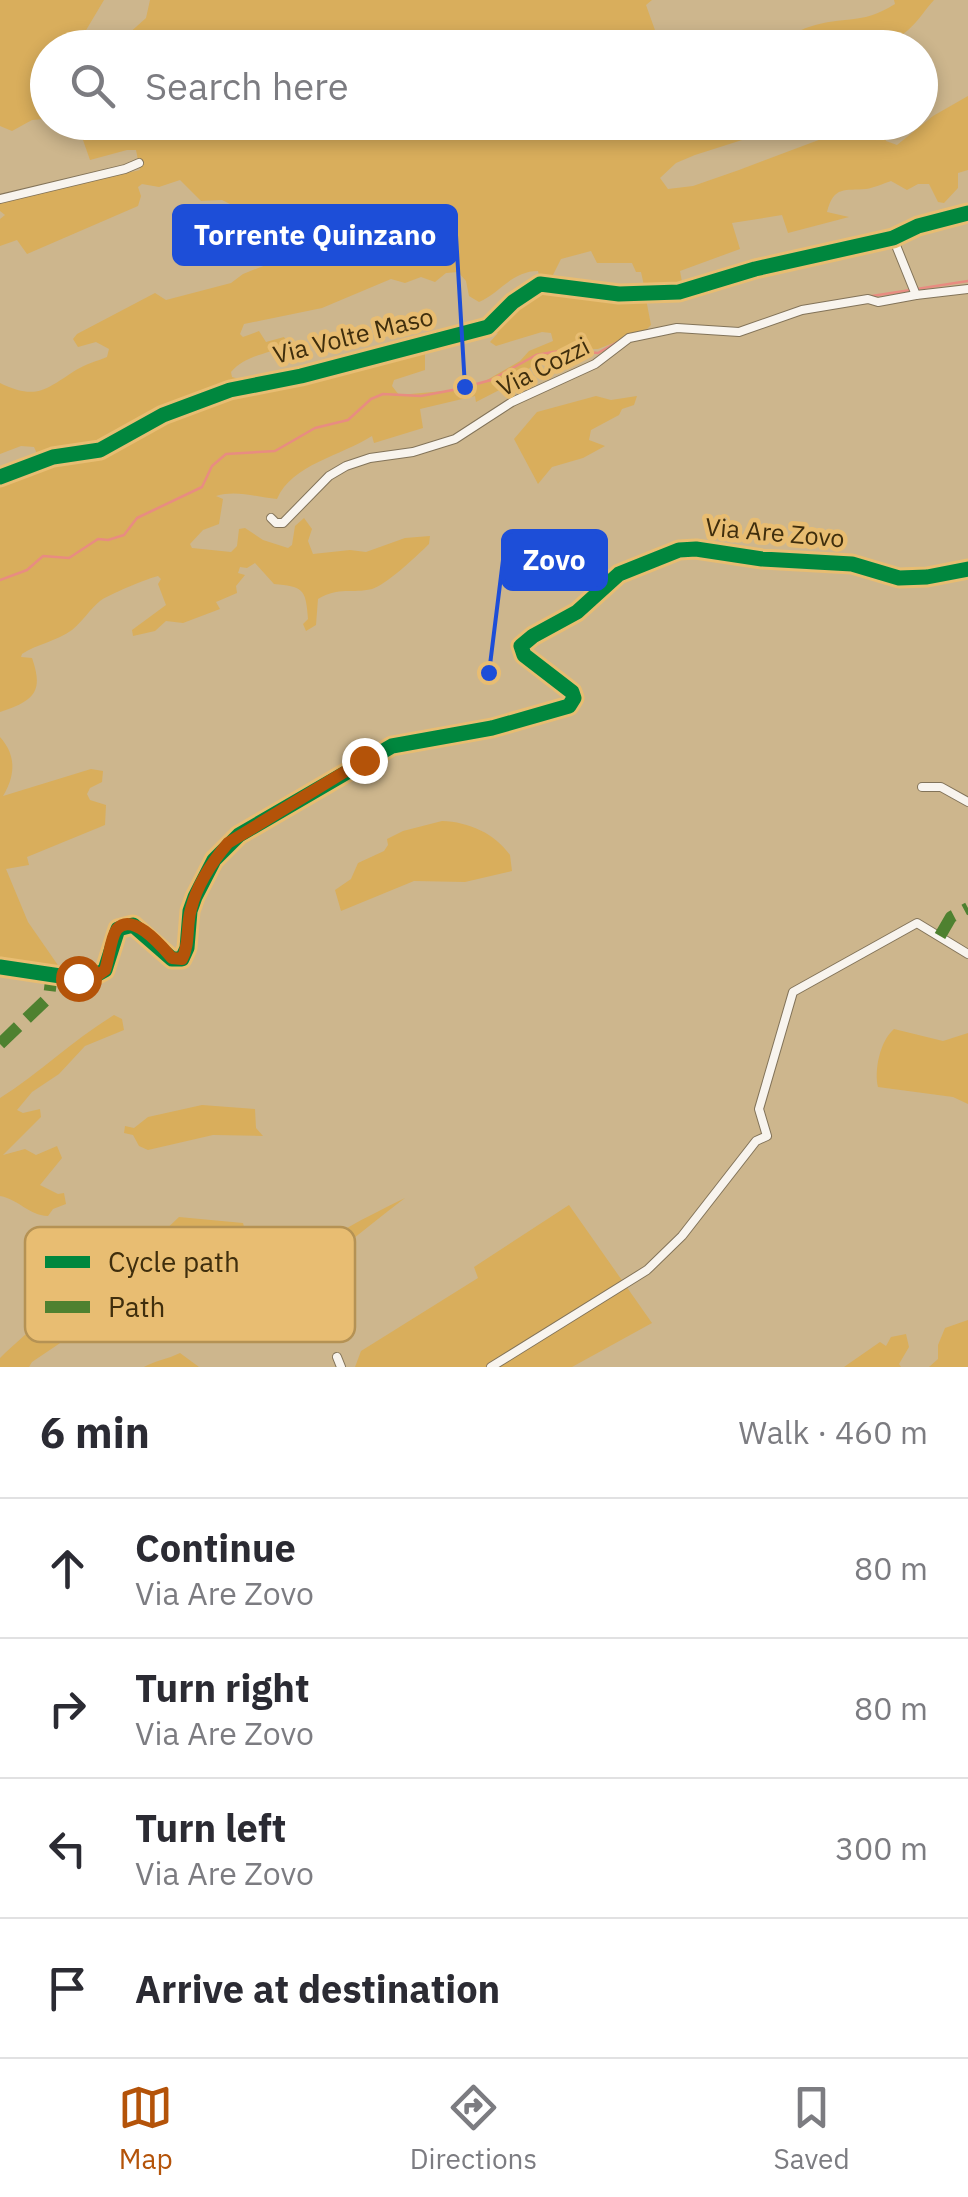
<!DOCTYPE html>
<meta charset="utf-8">
<style>
:root{--surface:#fff;--page:#f2f2f3;--text:#2b2b33;--muted:#7c7c81;--line:#e1e1e2;--accent:#b45309}
body{margin:0;font-family:"IBM Plex Sans",sans-serif;background:var(--page);color:var(--text)}
.stop{position:absolute;width:30px;height:30px;margin:-22px;border:8px solid #b45309;border-radius:50%;background:#fff}
.stop.end{background:#b45309;border-color:#fff;box-shadow:0 2px 10px #0008}
.list{margin:0;padding:0;list-style:none}
h2{display:flex;justify-content:space-between;align-items:center;height:130px;margin:0;padding:0 40px;font-size:42px}
h2 small{font-size:32px;font-weight:400;color:var(--muted)}
.list li{display:grid;grid-template-columns:65px 1fr auto;gap:30px;align-items:center;box-sizing:border-box;height:140px;padding:0 40px;border-top:2px solid var(--line)}
.list b{display:block;font-size:38px;white-space:nowrap}
.list p{margin:0;font-size:32px;white-space:nowrap;color:var(--muted)}
.list em{font-size:32px;font-style:normal;color:var(--muted)}
.icon{flex:none;width:55px;height:55px;fill:none;stroke:currentColor;stroke-width:2;stroke-linecap:round;stroke-linejoin:round}
.map{position:relative;flex:none;width:968px;height:1367px;overflow:hidden}
.search{position:absolute;background:var(--surface);box-shadow:0 5px 15px #0003;left:30px;right:30px;top:30px;height:110px;display:flex;align-items:center;gap:25px;box-sizing:border-box;padding:0 35px;border-radius:55px;color:var(--muted);font-size:38px}
.sheet{height:690px;background:var(--surface)}
nav{display:flex;justify-content:space-around;align-items:center;box-sizing:border-box;height:140px;border-top:2px solid var(--line);background:var(--surface);font-size:28px;color:var(--muted)}
nav a{display:grid;justify-items:center;gap:5px}
nav .on{color:var(--accent)}
.map>svg:first-child{display:block}
</style>
<div class="map">
<svg width="968" height="1367" viewBox="0 0 968 1367">
<rect width="100%" height="100%" fill="#cdb68d"/>
<!-- green -->
<g fill="#d9ae5c">
<polygon points="0,0 104,0 76,47 48,48 47,114 44,119 32,120 12,131 0,126"/>
<polygon points="150,0 652,0 646,5 661,47 113,47 125,42 127,35 146,18"/>
<path d="M894,0H934C923,12 916,25 903,34C863,59 754,48 704,47L708,38L741,33L782,44C792,38 798,30 809,27C845,15 860,26 895,4Z"/>
<path d="M968,96V170L958,173V188L944,203L938,202L929,184H918L907,190L891,181C884,183 874,188 866,189C845,191 834,185 827,212L849,217L788,233L782,215L732,223L740,249L680,271L683,287L645,290L641,272H636L632,263H597L591,251L561,259L551,279H540L538,271C512,271 500,293 479,302L469,296L466,281L458,272L446,273L435,282L421,277L405,283L391,279L322,308L244,324L240,334L243,337L259,331L266,342L284,337L288,344C268,355 247,354 231,372L232,377L246,381L244,387L189,401L135,428L39,458L34,447L21,446L0,454V383C37,401 46,389 76,370C86,364 97,361 107,357L109,349L96,342L78,347L73,339L77,334L155,293L166,300L231,283L243,274L291,255L283,247L287,234L334,224L320,208L311,205L246,212L222,200L201,201L180,180L159,187L142,184L138,187L141,196L138,206L27,254L17,240L0,246V219L5,215L0,211V202L140,170L136,150H127L90,160L77,123H795L695,155L676,163L660,178L668,189L693,186L739,170L864,123H880L886,141L897,145L933,116Z"/>
<path d="M542,288L614,300L646,299L651,325L646,330L598,349L569,350L538,361L511,384L476,402L475,396L420,409L423,428L374,443L372,436C341,456 292,464 277,499C257,497 236,490 216,496L223,499L219,524L203,530L190,544L192,548L231,552L237,546L239,529L245,528L263,540L288,548L292,545L295,526L304,518L312,529L308,541L313,554L350,550L366,552L405,538L430,536L429,544C419,554 385,586 372,589C351,594 340,586 318,599L316,625L306,631L303,624L308,619C306,587 302,587 274,584L255,563L247,568L240,567L238,573L245,575L236,586L237,593L216,602L220,609L183,623L166,621L155,631L133,636L132,630L166,605L158,584L161,579L158,576C151,577 105,596 100,601C90,609 83,621 72,630C57,641 37,644 22,654L21,657L32,658C44,692 34,701 0,712V482L61,459L138,438L193,410L221,401L329,378L425,352V370L394,380L392,386L399,395L444,391L480,384L520,361L529,351L553,341L551,333L542,332L496,346L490,342L498,333L481,336L521,300Z"/>
<polygon points="596,396 611,400 637,396 634,405 622,409 619,415 591,430 589,440 605,446 583,458 552,467 538,484 514,439 537,412"/>
<path d="M0,737C17,756 15,776 3,796L91,769L103,771L102,782L90,788L87,794L90,800L106,805L105,825L27,857L29,865L6,869L28,922L62,971L0,962Z"/>
<path d="M442,821C469,822 494,833 510,855L512,871L465,882L414,881L341,911L335,890L351,879L358,863L384,851L388,845L387,839L403,831Z"/>
<path d="M114,1015L122,1019L124,1030L85,1046L59,1074L32,1092L17,1110L23,1113L40,1109L41,1117L3,1155L25,1149L36,1155L57,1146L62,1158L40,1185L58,1194L64,1193L66,1204L53,1209L48,1216C28,1215 20,1200 0,1196V1098C40,1073 73,1040 114,1015Z"/>
<path d="M894,1029L943,1041L968,1033V1104L953,1097L878,1087C874,1070 880,1041 894,1029Z"/>
<polygon points="202,1105 255,1109 256,1128 263,1136 213,1135 148,1150 139,1146 133,1135 124,1133 125,1126 134,1128 148,1117"/>
<path d="M405,1198C382,1216 359,1233 338,1252C319,1270 288,1313 261,1317C245,1320 231,1311 217,1304L241,1279C290,1285 309,1250 347,1228C366,1217 385,1208 405,1198Z"/>
<polygon points="569,1205 652,1323 572,1367 355,1367 361,1351 478,1278 474,1267"/>
<polygon points="179,1217 243,1223 248,1242 260,1258 210,1258 179,1284 146,1265 138,1256"/>
<polygon points="82,1285 87,1294 72,1335 32,1362 29,1367 0,1367 0,1358 5,1353 58,1305 68,1292 79,1290"/>
<polygon points="968,1320 968,1367 929,1367 938,1359 938,1345 945,1328"/>
<polygon points="906,1334 909,1347 899,1364 901,1367 844,1367 880,1342 886,1346 891,1337"/>
<path d="M180,1353L199,1367H144C154,1361 168,1359 180,1353Z"/>
</g>
<g fill="none" stroke-linecap="round" stroke-linejoin="round">
<!-- stream -->
<g stroke="#e88c81" stroke-width="2.5">
<polyline points="872,296 968,281"/>
<polyline points="0,580 27,570 43,556 69,558 98,539 108,540 124,535 137,518 202,487 212,466 226,454 275,451 315,428 348,420 371,399 383,394 421,396 458,389 491,380 536,355 565,350 598,353 621,340"/>
</g>
<!-- minor casing -->
<g stroke="#827359" stroke-width="10">
<g id="minor">
<polyline points="0,199 125,169 139,163"/>
<polyline points="893,238 916,295 968,289"/>
<polyline points="0,477 53,457 100,450 163,415 230,390 301,376 488,327 513,302 540,284 619,294 679,292 755,269 893,238 918,226 968,213"/>
<polyline points="271,518 276,523 283,523 329,476 346,466 370,458 413,452 455,439 512,402 595,364 629,338 677,328 739,332 802,310 868,299 878,302 916,295"/>
<polyline points="922,787 941,787 968,802"/>
<polyline points="337,1357 341,1367"/>
<polyline points="491,1367 647,1270 682,1236 756,1141 767,1136 759,1109 793,992 917,923 968,954"/>
</g>
</g>
<!-- tertiary casing -->
<g stroke="#827359" stroke-width="11">
<polyline id="tertiary" points="0,967 87,980 105,970 118,929 133,925 172,959 182,959 187,948 190,911 195,897 214,860 239,835 392,746 492,728 569,706 574,698 572,692 524,655 521,646 533,636 577,612 619,574 679,550 696,549 762,559 852,564 899,578 927,577 968,569"/>
</g>
<!-- minor -->
<use href="#minor" stroke="#f8f4ee" stroke-width="8"/>
<!-- tertiary -->
<use href="#tertiary" stroke="#f8f4ee" stroke-width="9"/>
<!-- quiet -->
<g stroke="#4e8130" stroke-width="12" stroke-dasharray="25 12" stroke-linecap="butt">
<polyline points="940,936 951,917 968,908"/>
<polyline points="0,1044 49,997 52,973"/>
</g>
<!-- cycleway casing -->
<g stroke="#e8bd72" stroke-width="21">
<g id="cycleway">
<polyline points="0,477 53,457 100,450 163,415 230,390 301,376 488,327 513,302 540,284 619,294 679,292 755,269 893,238 918,226 968,213"/>
<polyline points="0,967 87,980 105,970 118,929 133,925 172,959 182,959 187,948 190,911 195,897 214,860 239,835 392,746 492,728 569,706 574,698 572,692 524,655 521,646 533,636 577,612 619,574 679,550 696,549 762,559 852,564 899,578 927,577 968,569"/>
</g>
</g>
<!-- cycleway -->
<use href="#cycleway" stroke="#00873e" stroke-width="15"/>
</g>
<g fill="none" stroke-linecap="round" stroke-linejoin="round">
<!-- route -->
<path stroke="#b45309" stroke-width="12" d="M78,978H94L105,970C109,960 110,938 117,929C133,911 163,948 172,958L182,959C190,944 186,926 191,909C197,885 212,862 228,843L364,760"/>
</g>
<g text-anchor="middle" dominant-baseline="central" stroke-width="9" stroke-linejoin="round" paint-order="stroke">
<!-- street labels -->
<g font-size="25" fill="#3f2e0d" stroke="#e8bd72">
<text transform="translate(353 335) rotate(-14)">Via Volte Maso</text>
<text transform="translate(543 366) rotate(-27)">Via Cozzi</text>
<text transform="translate(775 532) rotate(5)">Via Are Zovo</text>
</g>
</g>
<!-- legend -->
<rect x="25" y="1227" width="330" height="115" rx="15" fill="#e8bd72" stroke="#b59254" stroke-width="2.5"/>
<rect x="45" y="1256" width="45" height="12" fill="#00873e"/>
<rect x="45" y="1301" width="45" height="12" fill="#4e8130"/>
<g font-size="28" fill="#3f2e0d">
<text x="108" y="1272">Cycle path</text>
<text x="108" y="1317">Path</text>
</g>
<!-- callouts -->
<path fill="none" stroke="#1d4ed8" stroke-width="4" d="M465 387L456 235M489 673L503 560"/>
<g fill="#1d4ed8" stroke="#e8bd72" stroke-width="4">
<circle cx="465" cy="387" r="10"/>
<circle cx="489" cy="673" r="10"/>
</g>
<g fill="#1d4ed8" stroke="#1d4ed8" stroke-width="4">
<rect x="174" y="206" width="282" height="58" rx="10"/>
<rect x="503" y="531" width="103" height="58" rx="10"/>
</g>
<g font-size="28" text-anchor="middle" font-weight="bold" fill="#fff">
<text x="315" y="245">Torrente Quinzano</text>
<text x="554" y="570">Zovo</text>
</g>
</svg>
<div class="stop" style="left:78px;top:978px"></div>
<div class="stop end" style="left:364px;top:760px"></div>
<div class="search"><svg class="icon" aria-label="search" viewBox="0 0 24 24"><circle cx="10" cy="10" r="6"/><path d="M15 15l6 6"/></svg>Search here</div>
</div>
<section class="sheet">
<h2>6 min<small>Walk · 460 m</small></h2>
<ul class="list">
<li><svg class="icon" aria-label="ahead" viewBox="0 0 24 24"><path d="M12 20V5M6 11l6-6 6 6"/></svg><div><b>Continue</b><p>Via Are Zovo</p></div><em>80 m</em></li>
<li><svg class="icon" aria-label="right" viewBox="0 0 24 24"><path d="M7 20v-9h11M14 6l5 5-5 5"/></svg><div><b>Turn right</b><p>Via Are Zovo</p></div><em>80 m</em></li>
<li><svg class="icon" aria-label="left" viewBox="0 0 24 24"><path d="M17 20v-9H6M10 6l-5 5 5 5"/></svg><div><b>Turn left</b><p>Via Are Zovo</p></div><em>300 m</em></li>
<li><svg class="icon" aria-label="arrive" viewBox="0 0 24 24"><path d="M6 21V4h12l-3 4 3 4H6"/></svg><div><b>Arrive at destination</b></div></li>
</ul>
</section>
<nav>
<a class="on"><svg class="icon" aria-label="map" viewBox="0 0 24 24"><path d="M3 6l6-2 6 2 6-2v14l-6 2-6-2-6 2zM9 4v14M15 6v14"/></svg>Map</a>
<a><svg class="icon" aria-label="directions" viewBox="0 0 24 24"><path d="M12 3l9 9-9 9-9-9zM9 14v-3h6M13 9l2 2-2 2"/></svg>Directions</a>
<a><svg class="icon" aria-label="saved" viewBox="0 0 24 24"><path d="M7 4h10v16l-5-4-5 4z"/></svg>Saved</a>
</nav>
